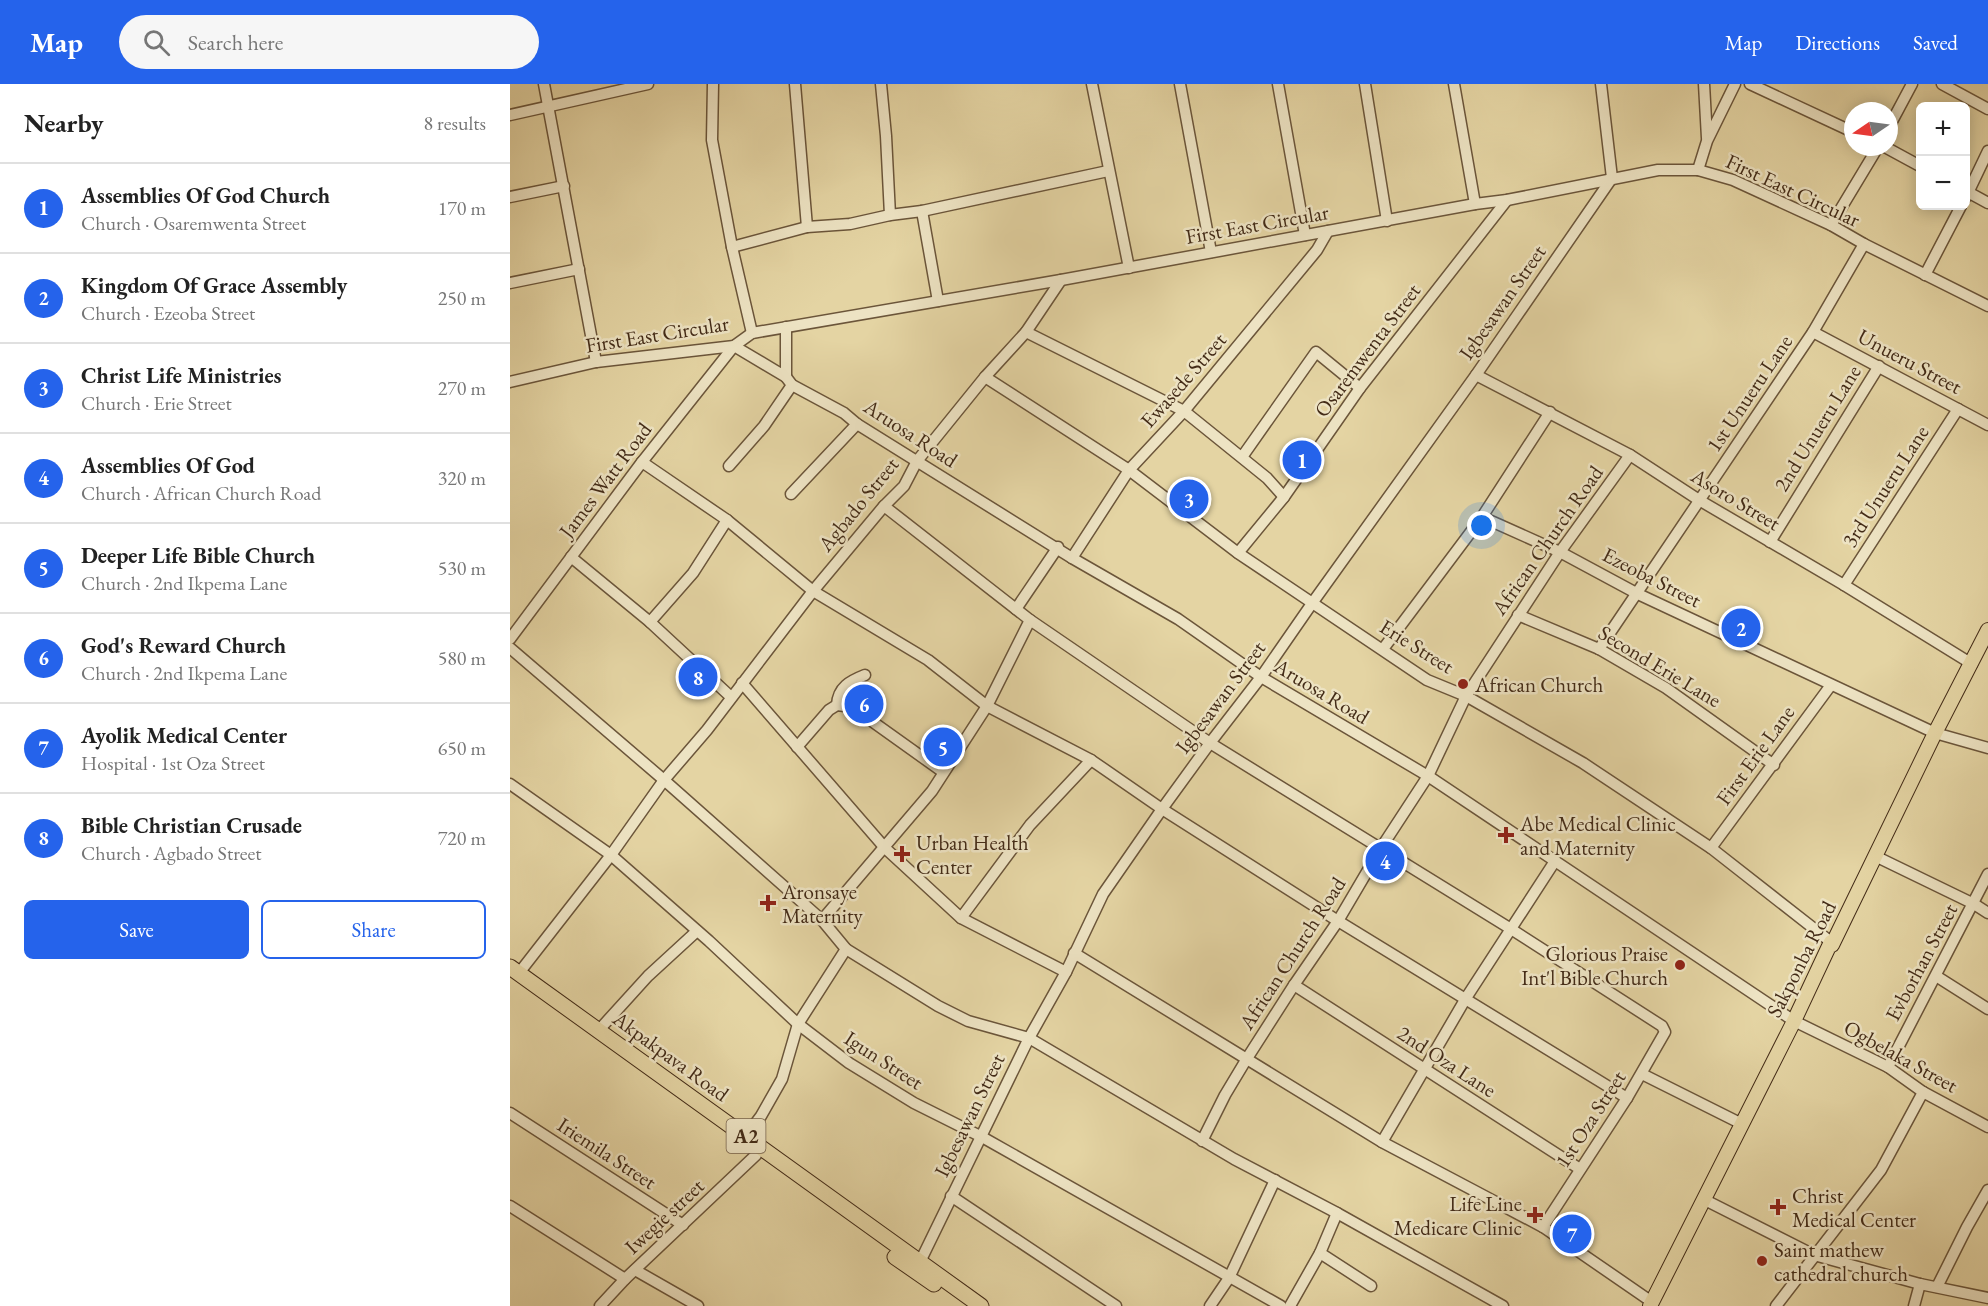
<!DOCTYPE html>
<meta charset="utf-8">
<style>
:root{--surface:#fff;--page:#f6f6f6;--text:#222;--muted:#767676;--line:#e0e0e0;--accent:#2563eb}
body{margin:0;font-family:"EB Garamond",serif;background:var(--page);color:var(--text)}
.controls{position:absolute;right:18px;top:18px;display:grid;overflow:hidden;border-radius:9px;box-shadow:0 3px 15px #0003}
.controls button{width:54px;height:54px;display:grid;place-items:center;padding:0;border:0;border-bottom:2px solid var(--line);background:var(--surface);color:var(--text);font:30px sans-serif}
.compass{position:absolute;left:1334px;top:18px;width:54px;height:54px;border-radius:50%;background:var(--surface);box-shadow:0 3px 15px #0003;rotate:257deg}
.you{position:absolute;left:972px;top:442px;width:21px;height:21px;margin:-15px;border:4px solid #fff;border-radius:50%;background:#1a73e8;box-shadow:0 0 0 9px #1a73e833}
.badge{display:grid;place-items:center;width:39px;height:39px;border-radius:50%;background:var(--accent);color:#fff;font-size:20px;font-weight:700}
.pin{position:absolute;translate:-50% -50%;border:3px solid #fff;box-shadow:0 2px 6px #0006}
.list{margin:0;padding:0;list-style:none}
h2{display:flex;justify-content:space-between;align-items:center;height:78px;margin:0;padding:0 24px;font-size:26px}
h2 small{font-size:20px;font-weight:400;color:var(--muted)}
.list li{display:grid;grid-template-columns:39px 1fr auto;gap:18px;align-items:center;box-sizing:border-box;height:90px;padding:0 24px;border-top:2px solid var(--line)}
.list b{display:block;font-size:22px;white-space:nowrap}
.list p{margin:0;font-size:20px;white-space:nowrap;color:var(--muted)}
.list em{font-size:20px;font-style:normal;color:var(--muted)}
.actions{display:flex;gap:12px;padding:18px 24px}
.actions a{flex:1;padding:14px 0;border:2px solid var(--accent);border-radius:9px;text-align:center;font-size:21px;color:var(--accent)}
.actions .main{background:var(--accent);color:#fff}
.icon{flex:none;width:33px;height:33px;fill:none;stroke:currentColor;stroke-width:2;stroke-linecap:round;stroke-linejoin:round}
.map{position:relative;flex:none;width:1478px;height:1222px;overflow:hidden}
header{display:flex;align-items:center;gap:36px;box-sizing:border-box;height:84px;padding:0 30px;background:var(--accent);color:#fff}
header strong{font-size:28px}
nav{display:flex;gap:33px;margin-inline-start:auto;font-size:21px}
.search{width:420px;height:54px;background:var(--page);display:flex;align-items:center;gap:15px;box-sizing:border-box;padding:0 21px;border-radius:33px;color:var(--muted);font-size:22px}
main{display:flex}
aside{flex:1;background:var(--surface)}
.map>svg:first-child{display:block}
</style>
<header>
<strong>Map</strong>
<div class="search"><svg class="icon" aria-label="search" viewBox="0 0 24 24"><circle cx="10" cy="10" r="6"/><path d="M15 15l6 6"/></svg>Search here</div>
<nav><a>Map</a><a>Directions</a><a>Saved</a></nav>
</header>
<main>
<aside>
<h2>Nearby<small>8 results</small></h2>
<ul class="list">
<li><span class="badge">1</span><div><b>Assemblies Of God Church</b><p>Church · Osaremwenta Street</p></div><em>170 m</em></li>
<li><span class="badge">2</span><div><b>Kingdom Of Grace Assembly</b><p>Church · Ezeoba Street</p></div><em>250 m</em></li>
<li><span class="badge">3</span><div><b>Christ Life Ministries</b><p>Church · Erie Street</p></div><em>270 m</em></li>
<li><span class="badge">4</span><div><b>Assemblies Of God</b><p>Church · African Church Road</p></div><em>320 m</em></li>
<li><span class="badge">5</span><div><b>Deeper Life Bible Church</b><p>Church · 2nd Ikpema Lane</p></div><em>530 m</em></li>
<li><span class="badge">6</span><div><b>God's Reward Church</b><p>Church · 2nd Ikpema Lane</p></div><em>580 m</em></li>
<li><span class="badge">7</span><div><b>Ayolik Medical Center</b><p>Hospital · 1st Oza Street</p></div><em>650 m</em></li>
<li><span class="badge">8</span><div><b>Bible Christian Crusade</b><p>Church · Agbado Street</p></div><em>720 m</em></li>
</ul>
<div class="actions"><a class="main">Save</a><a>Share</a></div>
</aside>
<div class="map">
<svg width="1478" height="1222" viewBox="0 0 1478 1222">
<rect width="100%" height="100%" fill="#e4d4a3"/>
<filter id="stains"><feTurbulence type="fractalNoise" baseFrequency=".00333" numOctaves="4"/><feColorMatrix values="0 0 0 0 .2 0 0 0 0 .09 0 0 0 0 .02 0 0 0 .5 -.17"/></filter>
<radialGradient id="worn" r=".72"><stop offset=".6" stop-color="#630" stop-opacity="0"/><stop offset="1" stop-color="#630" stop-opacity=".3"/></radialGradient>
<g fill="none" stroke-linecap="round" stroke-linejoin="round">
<!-- minor casing -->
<g stroke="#6b553a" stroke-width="13">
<g id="minor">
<polyline points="34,0 86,278"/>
<polyline points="203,0 202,56 222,163 242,249"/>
<polyline points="285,0 297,143"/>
<polyline points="371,0 376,52 380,131"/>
<polyline points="582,0 619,184"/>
<polyline points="670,0 701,168"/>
<polyline points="768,0 795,151"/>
<polyline points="855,0 877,137"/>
<polyline points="944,0 965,120"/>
<polyline points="1194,0 1197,54"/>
<polyline points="1240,0 1343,48"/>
<polyline points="1432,0 1478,25"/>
<polyline points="0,31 138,0"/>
<polyline points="1379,43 1402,0"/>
<polyline points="1375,63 1410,82"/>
<polyline points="1188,86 1197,57 1225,0"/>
<polyline points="1456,107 1478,119"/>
<polyline points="0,113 54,102"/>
<polyline points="1456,113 1478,67"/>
<polyline points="412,127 428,217"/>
<polyline points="1321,141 1368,63"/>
<polyline points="222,163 297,143 340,140 380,131 412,127 598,87"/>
<polyline points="1415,191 1451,122"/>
<polyline points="0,199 69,185"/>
<polyline points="276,243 276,293"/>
<polyline points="516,248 674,327 757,394 774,413"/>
<polyline points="1303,248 1478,341"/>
<polyline points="966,291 1120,371 1189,416 1334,501 1462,580"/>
<polyline points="475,293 619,386 728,469 917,596 956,612 1073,679 1201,764 1321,858"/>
<polyline points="0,298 86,278 224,262 242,249 551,196 965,120 997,116 1148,86 1188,86 1223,96 1321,141 1354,160 1478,222"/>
<polyline points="732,373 806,268 850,304"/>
<polyline points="132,378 217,436 303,507 418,576 477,622 581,676 652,725 828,837 1117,1014"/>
<polyline points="219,382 254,342 282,301"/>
<polyline points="281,410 347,340"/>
<polyline points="374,422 520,536 700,659 1001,845 1152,942 1155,948 1117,1014 1033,1143"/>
<polyline points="972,433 1050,468 1128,510 1425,649 1478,664"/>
<polyline points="1260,458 1369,282"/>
<polyline points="728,469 774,413 850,304 997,116"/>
<polyline points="61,473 140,538 221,613"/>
<polyline points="562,474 619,386 674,327 807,166 818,147"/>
<polyline points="1334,501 1448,325"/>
<polyline points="506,525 548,463"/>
<polyline points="1008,531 1089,565 1156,604 1264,681"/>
<polyline points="140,538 183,489 217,436"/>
<polyline points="0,555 132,378 224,262 276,293 282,301 334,329 347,340 562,474 668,535 751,593 918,692 1284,937 1378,983 1413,1008 1478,1043"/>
<polyline points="0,564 154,696 312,836 336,865 428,922 458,937 519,954 724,1075 827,1129 993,1222"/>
<polyline points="873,565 972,433 1040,328"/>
<polyline points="1089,565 1303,248 1354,160"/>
<polyline points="232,599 375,764 451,834 556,888"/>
<path d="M327,621C328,603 340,597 355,591"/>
<polyline points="287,663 319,626 327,621 342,623 433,688"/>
<polyline points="0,700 101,771 199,857 288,940 339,979 404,1019 472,1053 771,1222"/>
<polyline points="1201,764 1321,601"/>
<polyline points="1365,772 1464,820 1478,829"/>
<polyline points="451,834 520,741 581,676"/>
<polyline points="312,836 422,707 477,622 520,536"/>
<polyline points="564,869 872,1058 1033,1143 1142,1218"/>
<polyline points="9,889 101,771 154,696 197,646 303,507 374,422 394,402 407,377 475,293 516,248 551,196"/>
<polyline points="1426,892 1478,925"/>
<polyline points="784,901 1070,1085"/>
<polyline points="89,946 138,892 187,847"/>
<polyline points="1378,983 1478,790"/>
<polyline points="1132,990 1232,1040"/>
<polyline points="0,1029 173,1141"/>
<polyline points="236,1052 251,1032 272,995 288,940 336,865"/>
<polyline points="692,1057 715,1011 736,976 784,901 828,837 871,764 918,692 956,612 1050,468 1120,371"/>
<polyline points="872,1058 956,914 1045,777"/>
<polyline points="441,1112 606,1222"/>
<polyline points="1193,1115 1304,1171 1410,1200 1478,1214"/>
<polyline points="0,1122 115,1195"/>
<polyline points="810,1169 861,1202"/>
<polyline points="408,1182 519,954 556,888 593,810 652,725 700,659 751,593 803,518 966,291 1102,94 1091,0"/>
<polyline points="125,1186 188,1222"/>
<polyline points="1427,1203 1457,1143 1478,1106"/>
<polyline points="90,1222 115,1195 246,1071"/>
<polyline points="700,1222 719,1194 765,1096"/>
<polyline points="780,1222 810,1169 827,1129"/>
<polyline points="1266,1222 1371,1086 1413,1008"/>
<polyline points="1404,1222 1410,1200"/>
</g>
</g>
<!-- major casing -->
<g stroke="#432b17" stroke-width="16">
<polyline id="major" points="1140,1222 1284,937 1321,858 1322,861 1425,649 1478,546"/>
</g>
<!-- highway casing -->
<g stroke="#432b17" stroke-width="17">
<g id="highway">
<polyline points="0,883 471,1222"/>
<polyline points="385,1173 424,1200"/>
</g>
</g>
<!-- minor -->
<use href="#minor" stroke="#ede3c3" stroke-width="10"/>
<!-- major -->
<use href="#major" stroke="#e4d4a3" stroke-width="14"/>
<!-- highway -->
<use href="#highway" stroke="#e4d4a3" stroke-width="15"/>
</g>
<!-- markers -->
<g fill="#8f2418" stroke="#ede3c3" stroke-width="2">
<circle cx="953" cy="600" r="6"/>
<path d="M993 742h6v6h6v6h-6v6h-6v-6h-6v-6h6z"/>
<path d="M389 761h6v6h6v6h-6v6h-6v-6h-6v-6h6z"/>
<path d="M255 810h6v6h6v6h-6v6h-6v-6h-6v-6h6z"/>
<circle cx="1170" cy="881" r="6"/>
<path d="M1265 1114h6v6h6v6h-6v6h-6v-6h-6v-6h6z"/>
<path d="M1022 1122h6v6h6v6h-6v6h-6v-6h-6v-6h6z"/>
<circle cx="1252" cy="1177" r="6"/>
</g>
<g text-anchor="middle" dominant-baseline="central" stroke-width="5" stroke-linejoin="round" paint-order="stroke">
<!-- shield labels -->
<rect fill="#ede3c3" stroke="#76624b" stroke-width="1.5" x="216.5" y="1035" width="39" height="34" rx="4.5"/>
<g font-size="20" font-weight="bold" fill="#432b17">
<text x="236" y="1052">A2</text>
</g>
<!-- street labels -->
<g font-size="21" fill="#432b17" stroke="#ede3c3">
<text transform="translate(1283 106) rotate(25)">First East Circular</text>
<text transform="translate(747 140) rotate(-10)">First East Circular</text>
<text transform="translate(992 218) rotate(-55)">Igbesawan Street</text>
<text transform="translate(147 250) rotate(-9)">First East Circular</text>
<text transform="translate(857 266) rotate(-53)">Osaremwenta Street</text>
<text transform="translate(1400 277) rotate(28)">Unueru Street</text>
<text transform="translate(673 296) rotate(-49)">Ewasede Street</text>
<text transform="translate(1239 309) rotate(-56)">1st Unueru Lane</text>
<text transform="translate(1307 344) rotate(-58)">2nd Unueru Lane</text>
<text transform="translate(401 349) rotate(33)">Aruosa Road</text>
<text transform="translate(95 396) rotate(-53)">James Watt Road</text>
<text transform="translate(1375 402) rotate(-57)">3rd Unueru Lane</text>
<text transform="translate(1226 415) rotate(31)">Asoro Street</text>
<text transform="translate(348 420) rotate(-51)">Agbado Street</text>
<text transform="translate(1037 456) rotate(-55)">African Church Road</text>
<text transform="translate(1142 493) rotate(27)">Ezeoba Street</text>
<text transform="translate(907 562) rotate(32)">Erie Street</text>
<text transform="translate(1150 582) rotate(31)">Second Erie Lane</text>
<text transform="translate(812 607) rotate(31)">Aruosa Road</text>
<text transform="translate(710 613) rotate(-53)">Igbesawan Street</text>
<text transform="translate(1245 671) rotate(-54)">First Erie Lane</text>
<text transform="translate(782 869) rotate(-57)">African Church Road</text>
<text transform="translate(1291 875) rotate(-63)">Sakponba Road</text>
<text transform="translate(1411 878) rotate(-62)">Evborhan Street</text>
<text transform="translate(161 972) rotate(36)">Akpakpava Road</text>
<text transform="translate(1391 972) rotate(29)">Ogbelaka Street</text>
<text transform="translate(374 976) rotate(33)">Igun Street</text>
<text transform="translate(937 977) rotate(33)">2nd Oza Lane</text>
<text transform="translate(459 1031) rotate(-64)">Igbesawan Street</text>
<text transform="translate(1080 1035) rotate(-57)">1st Oza Street</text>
<text transform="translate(97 1069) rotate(33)">Iriemila Street</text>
<text transform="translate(154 1132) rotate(-43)">Iwegie street</text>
</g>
<!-- poi labels -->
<g font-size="21" fill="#432b17" stroke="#ede3c3" text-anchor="start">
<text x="965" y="600">African Church</text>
<text x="1010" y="739">Abe Medical Clinic<tspan x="1010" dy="24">and Maternity</tspan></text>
<text x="406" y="758">Urban Health<tspan x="406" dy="24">Center</tspan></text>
<text x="272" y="807">Aronsaye<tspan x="272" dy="24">Maternity</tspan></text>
<text x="1158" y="869" text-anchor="end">Glorious Praise<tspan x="1158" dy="24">Int'l Bible Church</tspan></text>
<text x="1282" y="1111">Christ<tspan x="1282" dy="24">Medical Center</tspan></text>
<text x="1012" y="1119" text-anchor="end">Life Line<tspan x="1012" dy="24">Medicare Clinic</tspan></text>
<text x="1264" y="1165">Saint mathew<tspan x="1264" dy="24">cathedral church</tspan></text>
</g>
</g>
<rect width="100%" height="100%" filter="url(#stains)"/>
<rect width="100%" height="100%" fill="url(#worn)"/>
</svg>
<div class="controls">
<button>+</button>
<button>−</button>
</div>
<svg class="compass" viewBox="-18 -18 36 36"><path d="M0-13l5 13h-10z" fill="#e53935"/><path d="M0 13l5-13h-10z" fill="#767676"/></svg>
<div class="you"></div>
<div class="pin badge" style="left:792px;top:376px">1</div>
<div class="pin badge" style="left:1231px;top:544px">2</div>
<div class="pin badge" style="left:679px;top:415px">3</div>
<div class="pin badge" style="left:875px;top:777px">4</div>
<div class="pin badge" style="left:433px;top:663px">5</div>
<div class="pin badge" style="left:354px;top:620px">6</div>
<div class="pin badge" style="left:1062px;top:1150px">7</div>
<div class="pin badge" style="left:188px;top:593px">8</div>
</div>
</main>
